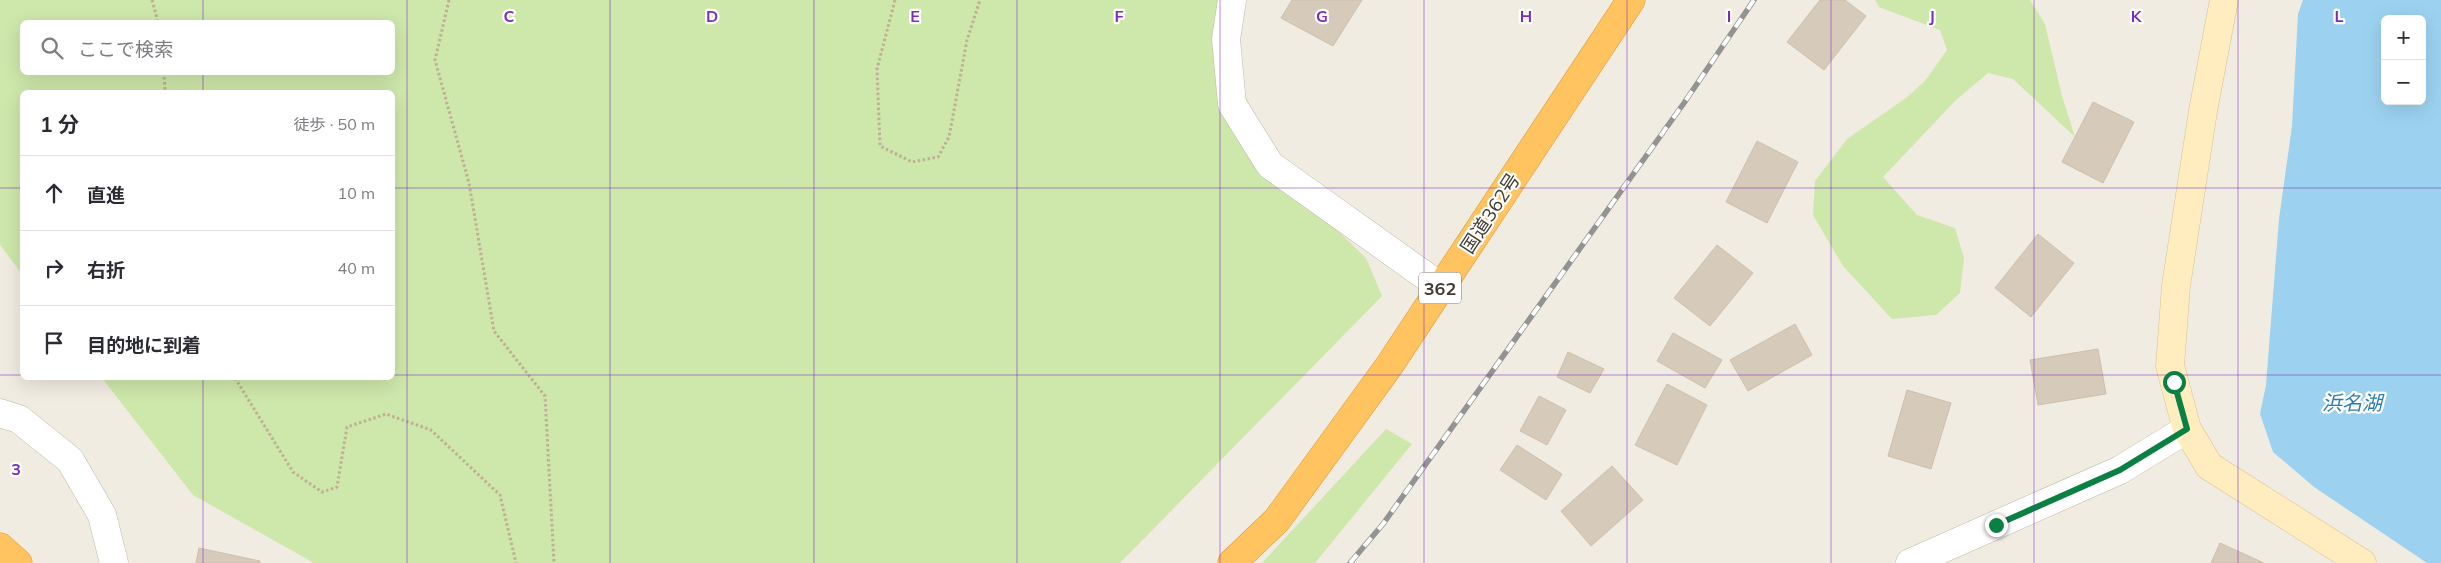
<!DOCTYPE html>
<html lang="ja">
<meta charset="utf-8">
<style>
:root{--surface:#fff;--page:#f7f7f7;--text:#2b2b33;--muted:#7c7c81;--line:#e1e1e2}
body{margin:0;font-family:Mulish,"Noto Sans JP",sans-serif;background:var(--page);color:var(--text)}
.controls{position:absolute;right:15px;top:15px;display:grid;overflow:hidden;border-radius:8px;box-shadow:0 5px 20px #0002}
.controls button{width:45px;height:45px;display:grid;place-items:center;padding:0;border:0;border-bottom:1px solid var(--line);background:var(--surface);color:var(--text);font:25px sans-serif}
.stop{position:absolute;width:15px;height:15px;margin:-11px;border:4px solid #0b8043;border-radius:50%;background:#fff}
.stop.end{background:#0b8043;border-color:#fff;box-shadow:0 1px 5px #0008}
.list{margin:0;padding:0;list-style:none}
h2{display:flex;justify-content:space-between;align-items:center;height:65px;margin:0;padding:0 20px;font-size:21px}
h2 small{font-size:16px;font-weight:400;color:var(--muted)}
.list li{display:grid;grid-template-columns:32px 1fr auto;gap:15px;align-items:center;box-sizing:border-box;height:75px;padding:0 20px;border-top:1px solid var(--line)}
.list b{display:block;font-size:19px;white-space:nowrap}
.list em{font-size:16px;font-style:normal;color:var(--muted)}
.icon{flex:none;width:28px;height:28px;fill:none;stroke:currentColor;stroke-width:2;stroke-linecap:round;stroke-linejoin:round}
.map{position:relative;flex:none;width:2441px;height:563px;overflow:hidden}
.search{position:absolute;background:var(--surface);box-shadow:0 5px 20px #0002;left:20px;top:20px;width:375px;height:55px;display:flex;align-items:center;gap:12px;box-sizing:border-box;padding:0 18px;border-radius:8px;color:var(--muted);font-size:19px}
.panel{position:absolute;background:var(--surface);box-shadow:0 5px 20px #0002;left:20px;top:90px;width:375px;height:290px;border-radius:8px}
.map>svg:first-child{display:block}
</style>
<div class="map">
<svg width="2441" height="563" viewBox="0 0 2441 563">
<rect width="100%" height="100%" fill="#f1ece2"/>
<!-- green -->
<g fill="#cee7aa" fill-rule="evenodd">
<path d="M0,0H1243L1226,39L1270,165L1366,258L1382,296L1120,563H314L193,495L102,378H392V92H22V274L0,245ZM22,22H392V72H22Z"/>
<polygon points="1875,0 2030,0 2045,24 2062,96 2075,137 2013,79 1988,73 1955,101 1883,177 1917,215 1955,228 1964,258 1960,293 1936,315 1892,319 1843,266 1813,215 1815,181 1847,139 1906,98 1925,81 1947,50 1940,30 1879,7"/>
<polygon points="1386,429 1412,444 1315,563 1262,563"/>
</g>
<!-- water -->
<path fill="#9cd2f0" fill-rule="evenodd" d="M2303,0H2441V563H2427L2314,487L2273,452L2260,414L2266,385L2279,219L2292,126L2298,14ZM2385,19H2422V101H2385Z"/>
<!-- building -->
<g fill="#d6cabb" stroke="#cebfab">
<polygon points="1292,0 1362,0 1333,46 1281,18"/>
<polygon points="1820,0 1845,0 1866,16 1824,70 1787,42"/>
<polygon points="2093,102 2134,122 2103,183 2062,162"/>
<polygon points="1757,141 1798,162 1767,223 1726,202"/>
<polygon points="2038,234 2074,263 2031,317 1995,288"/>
<polygon points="1717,245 1753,273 1710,326 1674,298"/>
<polygon points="1795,324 1812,355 1748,391 1730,360"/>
<polygon points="1673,333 1722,360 1705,388 1657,361"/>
<polygon points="2098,349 2106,394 2038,405 2030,360"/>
<polygon points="1568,352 1604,369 1590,393 1557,377"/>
<polygon points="1667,384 1707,405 1677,465 1635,445"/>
<polygon points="1907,390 1951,403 1931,469 1888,456"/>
<polygon points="1539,396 1566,410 1547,445 1520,431"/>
<polygon points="1517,445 1562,474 1546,500 1500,470"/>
<polygon points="1612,466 1643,500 1591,546 1561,511"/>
<polygon points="2220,543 2264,563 2211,563"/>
<polygon points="199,548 260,561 260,563 196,563"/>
</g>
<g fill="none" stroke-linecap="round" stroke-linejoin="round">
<!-- street casing -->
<g stroke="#c0b6a8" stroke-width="29">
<g id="street">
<polyline points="1232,0 1226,39 1232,104 1270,165 1441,287"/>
<polyline points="0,413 19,419 70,460 102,515 114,563"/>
<polyline points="1910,563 2120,470 2187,429"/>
</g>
</g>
<!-- secondary casing -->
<g stroke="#d6c193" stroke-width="29">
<polyline id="secondary" points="2224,0 2203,111 2176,286 2170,366 2187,429 2209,466 2362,563"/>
</g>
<!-- highway casing -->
<g stroke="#df962f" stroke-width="29">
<g id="highway">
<polyline points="0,547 18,563"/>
<polyline points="1232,563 1277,520 1389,366 1631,0"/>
</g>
</g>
<!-- path -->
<g stroke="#bfaf96" stroke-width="3" stroke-dasharray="2.5 2.5" stroke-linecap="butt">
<polyline points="152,0 158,22"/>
<polyline points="449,0 435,60 469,183 494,331 545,396 554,563"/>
<polyline points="895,0 877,69 880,146 912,162 938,157 949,137 967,40 980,0"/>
<polyline points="164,72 165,92"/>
<polyline points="235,378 293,472 322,492 337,487 347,427 386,414 431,430 500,495 516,563"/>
</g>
<!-- street -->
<use href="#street" stroke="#fff" stroke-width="28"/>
<!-- secondary -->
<use href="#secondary" stroke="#ffedbf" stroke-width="28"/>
<!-- highway -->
<use href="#highway" stroke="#ffc360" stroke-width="28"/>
<!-- rail casing -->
<g stroke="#939393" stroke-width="5.5">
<polyline id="rail" points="1350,563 1383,524 1684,103 1754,0"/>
</g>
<!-- rail -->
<use href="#rail" stroke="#fff" stroke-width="4" stroke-dasharray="11" stroke-linecap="butt"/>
</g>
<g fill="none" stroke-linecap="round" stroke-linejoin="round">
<!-- route -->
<polyline stroke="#0b8043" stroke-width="6" points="1996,525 2120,470 2187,429 2174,382"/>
</g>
<!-- grid -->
<path fill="none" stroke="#7b2cbf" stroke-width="1" stroke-opacity="0.55" d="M203,0V22M407,0V563M610,0V563M814,0V563M1017,0V563M1220,0V563M1424,0V563M1627,0V563M1831,0V563M2034,0V563M2238,0V563M203,72V92M0,188H22M392,188H2441M0,375H22M392,375H2441M203,378V563"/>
<g text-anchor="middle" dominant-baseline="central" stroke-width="4.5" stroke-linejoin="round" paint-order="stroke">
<!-- shield labels -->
<rect fill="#fff" stroke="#7b7670" stroke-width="1" x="1419" y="272.5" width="42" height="31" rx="4"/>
<g font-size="18" font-weight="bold" fill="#433c33">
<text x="1440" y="288">362</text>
</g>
<!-- street labels -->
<g font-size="19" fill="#433c33" stroke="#fff">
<text transform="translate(1490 213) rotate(-57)">国道362号</text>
</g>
<!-- water labels -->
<g font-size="20" font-style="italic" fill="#2c7daf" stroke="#fff">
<text x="2352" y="402">浜名湖</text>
</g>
</g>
<g font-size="16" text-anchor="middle" font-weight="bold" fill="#7b2cbf" stroke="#fff" stroke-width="4.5" stroke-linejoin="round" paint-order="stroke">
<text x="509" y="22">C</text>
<text x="712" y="22">D</text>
<text x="915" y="22">E</text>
<text x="1119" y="22">F</text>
<text x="1322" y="22">G</text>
<text x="1526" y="22">H</text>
<text x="1729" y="22">I</text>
<text x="1932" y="22">J</text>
<text x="2136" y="22">K</text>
<text x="2339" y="22">L</text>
<text x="16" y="475">3</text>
</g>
</svg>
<div class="controls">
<button>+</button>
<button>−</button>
</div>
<div class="stop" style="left:2174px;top:382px"></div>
<div class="stop end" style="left:1996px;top:525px"></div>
<div class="search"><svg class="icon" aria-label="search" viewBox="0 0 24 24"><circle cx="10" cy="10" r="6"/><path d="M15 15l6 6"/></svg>ここで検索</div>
<section class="panel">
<h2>1 分<small>徒歩 · 50 m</small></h2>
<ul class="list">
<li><svg class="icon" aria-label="ahead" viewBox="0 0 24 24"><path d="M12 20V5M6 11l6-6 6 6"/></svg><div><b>直進</b></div><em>10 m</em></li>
<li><svg class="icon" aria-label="right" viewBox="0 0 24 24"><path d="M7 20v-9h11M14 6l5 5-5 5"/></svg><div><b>右折</b></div><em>40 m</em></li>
<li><svg class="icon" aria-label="arrive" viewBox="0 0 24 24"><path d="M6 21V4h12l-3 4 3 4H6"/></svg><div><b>目的地に到着</b></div></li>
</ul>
</section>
</div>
